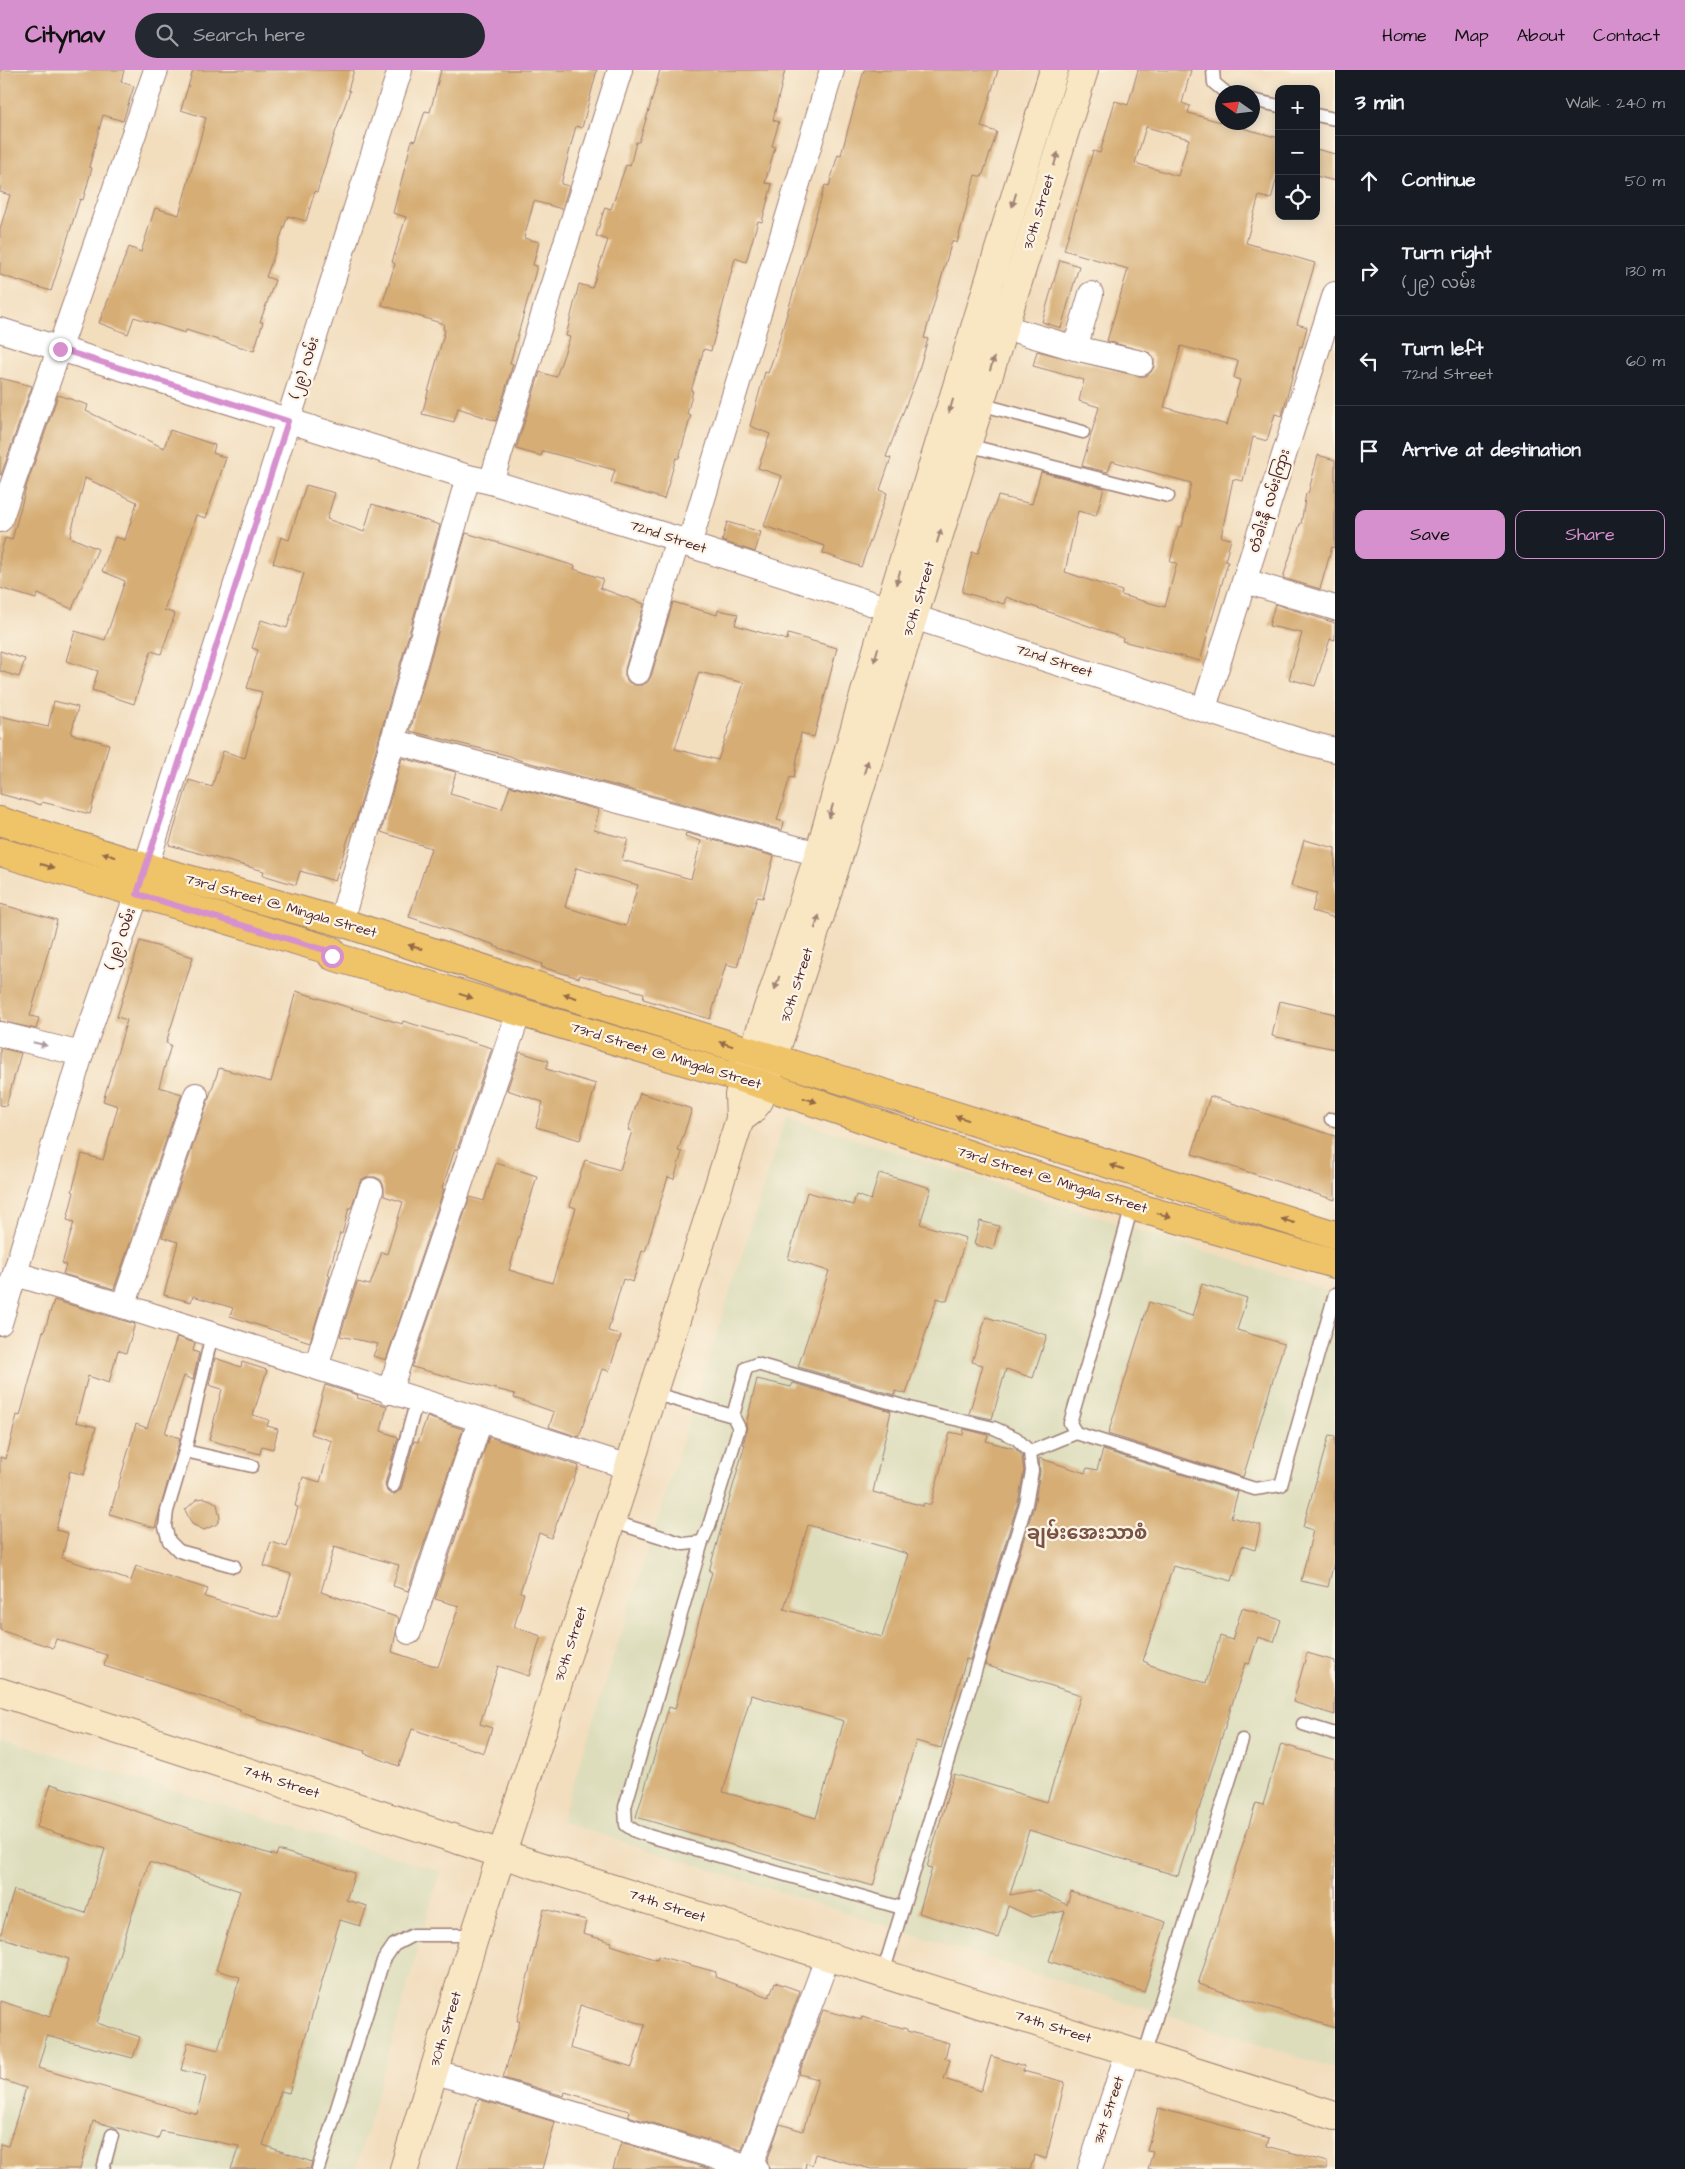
<!DOCTYPE html>
<meta charset="utf-8">
<style>
:root{--surface:#171b24;--page:#242831;--text:#f1f3f6;--muted:#9ea1a6;--line:#363941;--accent:#d690ce}
body{margin:0;font-family:"Architects Daughter","Noto Sans Myanmar",sans-serif;background:var(--page);color:var(--text)}
.controls{position:absolute;right:15px;top:15px;display:grid;overflow:hidden;border-radius:10px;box-shadow:0 2px 12px #0003}
.controls button{width:45px;height:45px;display:grid;place-items:center;padding:0;border:0;border-bottom:1px solid var(--line);background:var(--surface);color:var(--text);font:25px sans-serif}
.compass{position:absolute;left:1215px;top:15px;width:45px;height:45px;border-radius:50%;background:var(--surface);box-shadow:0 2px 12px #0003;rotate:284deg}
.stop{position:absolute;width:15px;height:15px;margin:-11px;border:4px solid #d690ce;border-radius:50%;background:#fff}
.stop.end{background:#d690ce;border-color:#fff;box-shadow:0 1px 5px #0008}
.list{margin:0;padding:0;list-style:none}
h2{display:flex;justify-content:space-between;align-items:center;height:65px;margin:0;padding:0 20px;font-size:21px}
h2 small{font-size:16px;font-weight:400;color:var(--muted)}
.list li{display:grid;grid-template-columns:32px 1fr auto;gap:15px;align-items:center;box-sizing:border-box;height:90px;padding:0 20px;border-top:1px solid var(--line)}
.list b{display:block;font-size:19px;white-space:nowrap}
.list p{margin:0;font-size:16px;white-space:nowrap;color:var(--muted)}
.list em{font-size:16px;font-style:normal;color:var(--muted)}
.actions{display:flex;gap:10px;padding:15px 20px}
.actions a{flex:1;padding:11px 0;border:1px solid var(--accent);border-radius:10px;text-align:center;font-size:18px;color:var(--accent)}
.actions .main{background:var(--accent);color:#111}
.icon{flex:none;width:28px;height:28px;fill:none;stroke:currentColor;stroke-width:2;stroke-linecap:round;stroke-linejoin:round}
.map{position:relative;flex:none;width:1335px;height:2099px;overflow:hidden}
header{display:flex;align-items:center;gap:30px;box-sizing:border-box;height:70px;padding:0 25px;background:var(--accent);color:#111}
header strong{font-size:24px}
nav{display:flex;gap:28px;margin-inline-start:auto;font-size:18px}
.search{width:350px;height:45px;background:var(--page);display:flex;align-items:center;gap:12px;box-sizing:border-box;padding:0 18px;border-radius:28px;color:var(--muted);font-size:19px}
main{display:flex}
aside{flex:1;background:var(--surface)}
.map>svg:first-child{display:block}
</style>
<header>
<strong>Citynav</strong>
<div class="search"><svg class="icon" aria-label="search" viewBox="0 0 24 24"><circle cx="10" cy="10" r="6"/><path d="M15 15l6 6"/></svg>Search here</div>
<nav><a>Home</a><a>Map</a><a>About</a><a>Contact</a></nav>
</header>
<main>
<div class="map">
<svg width="1335" height="2099" viewBox="0 0 1335 2099">
<rect width="100%" height="100%" fill="#fcf5e5"/>
<filter id="ink" filterUnits="userSpaceOnUse"><feTurbulence type="fractalNoise" baseFrequency=".02" numOctaves="2"/><feDisplacementMap in="SourceGraphic" scale="10" xChannelSelector="R" yChannelSelector="G"/><feConvolveMatrix kernelMatrix="1 2 1 2 8 2 1 2 1" color-interpolation-filters="sRGB"/></filter>
<filter id="wash" filterUnits="userSpaceOnUse"><feTurbulence type="fractalNoise" baseFrequency=".0096" numOctaves="4" result="noise"/><feDisplacementMap in="SourceGraphic" scale="20" xChannelSelector="R" yChannelSelector="G"/><feGaussianBlur stdDeviation="1.12" result="paint"/><feColorMatrix in="noise" values="0 0 0 0 0 0 0 0 0 0 0 0 0 0 0 0 0 1.4 0 .05"/><feComposite in="paint" operator="in"/></filter>
<g filter="url(#wash)">
<rect width="100%" height="100%" fill="#f2ddbd"/>
<!-- built -->
<g fill="#ddddbc">
<polygon points="786,1047 1335,1223 1335,1999 561,1752"/>
<polygon points="0,1668 440,1801 356,2099 0,2099"/>
</g>
<g id="blocks">
<!-- building -->
<g fill="#d6ad75" fill-rule="evenodd">
<polygon points="0,0 124,0 121,12 134,16 123,51 103,45 89,97 92,98 83,130 80,129 51,221 0,205 0,159 10,125 0,122"/>
<polygon points="193,0 354,0 348,20 350,21 334,66 317,122 315,121 306,151 288,146 266,207 275,210 260,252 263,252 254,281 186,260 185,263 134,247 128,264 99,253 129,177 141,182 155,138 179,145 206,48 181,40"/>
<polygon points="441,0 597,0 582,58 576,56 561,114 569,116 562,139 534,131 524,168 539,172 533,195 537,196 510,293 513,294 496,351 458,338 454,352 422,344 445,260 443,259 444,254 382,235 395,194 392,192 406,147 393,143 412,70 415,71 425,41 430,42"/>
<polygon points="660,0 785,0 773,50 779,52 772,76 775,77 765,113 772,114 762,152 758,151 746,192 735,188 711,281 704,279 691,321 693,321 687,344 691,345 679,388 676,388 664,429 611,413 615,400 543,381 541,386 516,379 540,302 556,307 570,267 566,266 579,214 592,218 608,170 596,166 605,137 611,139 626,95 630,96 636,72 639,72 649,40"/>
<polygon points="864,0 998,0 981,57 997,62 982,107 975,105 957,173 952,171 924,268 928,269 917,306 886,387 891,388 880,420 887,423 861,497 823,483 825,476 764,456 782,406 758,398 770,364 750,356 765,302 768,303 779,271 825,115 829,116 838,84 841,85"/>
<path d="M1138,0H1191L1182,33L1190,36L1188,43L1279,68V100L1271,129L1259,126L1246,173L1315,193L1297,254L1307,257L1302,277L1300,276L1282,346L1275,344L1267,371L1253,367L1243,411L1233,409L1221,467L1231,469L1225,491L1228,492L1200,591L1122,571L1123,568L1006,527L1004,534L962,522L972,482L978,483L998,426L1032,434L1041,402L1104,418L1096,446L1078,441L1065,502L1122,521L1121,525L1165,537L1177,493L1170,492L1179,456L1182,457L1191,413L1112,391L1108,402L1082,396L1099,337L1079,331L1084,310L1033,296L1037,281L1138,306H1146L1151,302L1154,297V289L1150,283L1107,271L1128,199L1064,180L1093,81L1100,83L1115,31L1128,35ZM1146,57L1189,69L1178,106L1135,93ZM1181,276L1238,291L1234,308L1240,310L1227,355L1164,337Z"/>
<polygon points="1316,79 1335,84 1335,111 1316,106"/>
<polygon points="1060,190 1079,196 1061,258 1042,252"/>
<polygon points="0,308 32,316 1,405 0,405"/>
<polygon points="58,325 88,335 86,341 164,378 170,360 215,375 213,383 226,388 206,448 196,445 180,496 164,540 175,544 161,584 151,581 134,634 92,620 98,601 66,591 75,561 105,570 125,511 102,501 115,467 125,470 137,432 85,408 70,467 98,479 72,539 38,524 36,529 0,518 0,485 5,468 12,470 27,414"/>
<polygon points="1318,385 1335,390 1335,478 1332,477 1320,519 1283,508 1300,454 1301,454 1306,423 1308,424"/>
<polygon points="306,415 335,423 327,449 364,462 372,434 440,455 355,753 353,753 335,811 300,801 296,815 263,805 264,801 169,775 189,710 212,717 223,681 245,688 262,622 247,618 258,580 252,578 261,550 287,558 304,503 273,493 281,467 289,470"/>
<polygon points="727,452 761,462 755,482 722,471"/>
<path d="M466,463L575,496L574,499L603,509L600,518L644,534L625,599V606L628,612L634,615H642L648,612L651,606L673,532L717,545L718,540L738,544L735,555L787,570L788,564L837,578L814,667L801,663L794,708L790,707L777,750L784,752L782,760L519,690L510,686L410,661ZM699,602L744,613L718,690L675,679Z"/>
<polygon points="1275,534 1335,553 1335,570 1330,569 1315,616 1289,609 1302,563 1269,556"/>
<polygon points="0,581 25,589 19,607 0,601"/>
<polygon points="54,631 78,637 71,664 109,674 90,744 42,732 41,735 0,724 0,646 48,657"/>
<path d="M402,688L456,702L450,724L502,739L510,716L599,740L594,760L628,769L622,790L691,809L701,771L685,766L686,763L774,786L763,828L757,827L737,897L726,894L710,949L643,929L644,923L580,905L579,908L541,897L542,894L494,876L495,875L409,847L431,778L381,762ZM576,798L638,815L626,856L565,837Z"/>
<polygon points="1304,770 1335,778 1335,848 1312,841 1317,823 1291,816"/>
<polygon points="0,834 57,850 30,946 39,948 36,959 0,951"/>
<polygon points="140,871 193,887 166,973 171,975 159,1017 182,1024 114,1219 63,1204 66,1195 62,1194 74,1152 67,1150 74,1122 72,1121 82,1084 103,1090 118,1036 103,1031 127,950 117,947"/>
<polygon points="296,921 402,954 403,951 492,978 457,1080 455,1079 442,1118 444,1119 386,1290 373,1286 378,1274 340,1266 357,1212 370,1215 382,1182 387,1184 403,1132 384,1126 384,1117 381,1110 375,1107 368,1107 361,1110 351,1138 349,1138 342,1164 340,1163 328,1205 330,1205 310,1272 230,1246 233,1238 193,1226 191,1232 164,1225 178,1172 162,1167 219,998 271,1012"/>
<polygon points="1280,931 1335,944 1335,979 1272,966"/>
<polygon points="0,978 21,983 6,1036 0,1035"/>
<polygon points="520,982 549,991 546,999 596,1014 580,1070 536,1057 543,1032 507,1020"/>
<polygon points="640,1023 692,1039 678,1081 682,1082 674,1109 668,1107 645,1182 642,1181 633,1212 623,1209 608,1261 621,1265 609,1301 602,1299 579,1367 549,1357 554,1342 514,1328 515,1324 412,1297 470,1127 484,1131 496,1093 537,1106 509,1200 552,1213 576,1138 570,1136 585,1090 620,1100 632,1061 628,1060"/>
<polygon points="1210,1026 1335,1066 1335,1130 1192,1084"/>
<polygon points="879,1103 931,1118 920,1154 966,1168 947,1231 937,1228 906,1324 895,1321 895,1325 798,1297 829,1201 788,1189 807,1122 853,1135 856,1125 871,1130"/>
<polygon points="980,1151 999,1156 993,1180 974,1174"/>
<polygon points="1202,1214 1247,1228 1237,1260 1284,1274 1243,1407 1108,1364 1149,1232 1192,1246"/>
<polygon points="54,1230 135,1254 126,1283 118,1280 109,1313 88,1306 76,1352 96,1357 84,1405 70,1401 56,1460 68,1463 62,1488 99,1500 131,1511 136,1496 208,1519 205,1527 278,1548 291,1504 264,1496 271,1472 287,1477 298,1437 295,1436 303,1407 320,1412 332,1371 311,1364 325,1315 358,1325 357,1328 387,1336 381,1361 398,1367 385,1414 387,1421 390,1424 395,1424 401,1419 414,1371 418,1372 427,1347 463,1359 408,1521 393,1516 399,1495 334,1477 321,1522 399,1548 392,1582 438,1597 459,1536 435,1529 489,1367 579,1396 551,1468 539,1463 520,1522 524,1523 514,1557 541,1566 529,1606 498,1596 480,1654 492,1658 484,1683 412,1659 399,1696 364,1683 365,1681 256,1649 257,1647 240,1642 240,1639 104,1596 107,1585 56,1569 53,1578 0,1560 0,1387 6,1389 17,1345 20,1346 43,1261 44,1262"/>
<polygon points="986,1247 1047,1265 1033,1308 1006,1299 992,1349 969,1344 983,1295 972,1292"/>
<polygon points="177,1267 195,1273 193,1281 199,1283 193,1310 184,1306 165,1363 180,1368 155,1458 110,1444 136,1354 147,1358"/>
<polygon points="215,1288 241,1297 242,1292 267,1300 253,1345 269,1350 267,1356 278,1359 273,1379 262,1376 260,1384 209,1370 222,1319 209,1315"/>
<path d="M757,1309L791,1317L793,1313L891,1341L873,1422L923,1436L924,1433L931,1435L950,1362L963,1365L964,1359L988,1365L986,1371L1016,1379L1022,1386L1024,1401L1018,1432L970,1590L966,1589L941,1678L916,1671L873,1816L636,1747L669,1637L675,1639L712,1502L709,1501L745,1374H743L747,1360L746,1354ZM808,1455L908,1484L882,1567L784,1539ZM751,1625L844,1651L816,1748L723,1722Z"/>
<polygon points="1329,1365 1335,1366 1335,1488 1328,1517 1301,1511 1313,1460 1303,1457"/>
<polygon points="1103,1380 1238,1422 1231,1447 1261,1455 1255,1480 1242,1476 1232,1511 1173,1496 1143,1591 1148,1593 1147,1594 1206,1613 1220,1566 1232,1570 1242,1538 1281,1550 1274,1572 1258,1567 1249,1594 1245,1593 1178,1806 1029,1760 1010,1825 1036,1820 1067,1835 1071,1822 1166,1852 1144,1922 1049,1891 1065,1841 1032,1847 1008,1836 998,1868 919,1843 932,1798 927,1797 954,1704 1047,1732 1081,1625 985,1595 1034,1436 1040,1402 1039,1388 1085,1403 1087,1398 1097,1400"/>
<polygon points="205,1428 211,1430 217,1434 220,1448 217,1454 204,1460 192,1454 185,1440 197,1429"/>
<polygon points="1307,1583 1335,1591 1335,1645 1293,1632"/>
<polygon points="1281,1674 1335,1690 1335,1958 1198,1914 1256,1733 1263,1735"/>
<path d="M51,1714L276,1786L278,1780L355,1803L346,1830L367,1836L360,1856L340,1850L289,2023L281,2021L263,2075L312,2092L310,2099H231L239,2076L161,2061L158,2069L93,2051L80,2099H0V2074L8,2076L26,2018L0,2009V1931L50,1947L69,1889L0,1867L14,1820L85,1843L105,1779L37,1757ZM149,1792L240,1821L216,1900L240,1907L218,1980L188,1972L181,2000L206,2006L197,2044L38,1998L47,1966L133,1988L140,1967L97,1953Z"/>
<path d="M544,1839L586,1850L583,1864L612,1872L611,1875L657,1890L658,1886L716,1902L715,1907L769,1927L775,1912L800,1921L742,2080L628,2046L629,2041L565,2022L564,2026L503,2008L520,1951H517ZM580,1935L645,1955L632,1997L570,1978Z"/>
<polygon points="823,1940 861,1950 862,1947 907,1959 907,1961 949,1973 945,1988 950,1990 944,2009 981,2021 991,1986 1024,1996 1023,2001 1065,2012 1046,2089 1035,2085 1030,2099 871,2099 815,2084 812,2095 806,2093 805,2099 769,2099 767,2091 780,2054 803,2061 818,2009 799,2004"/>
<polygon points="478,2029 555,2052 542,2099 457,2099"/>
<polygon points="1158,2038 1269,2068 1267,2076 1327,2092 1327,2099 1148,2099 1153,2082 1147,2081"/>
<polygon points="621,2072 709,2099 613,2099"/>
</g>
</g>
</g>
<g filter="url(#ink)">
<use href="#blocks" fill-opacity="0" stroke="#9e7e74" stroke-width="1"/>
<g fill="none" stroke-linecap="round" stroke-linejoin="round">
<!-- lane casing -->
<g stroke="#9e7e74" stroke-width="15">
<g id="lane">
<polyline points="1213,0 1214,13 1225,22"/>
<polyline points="1252,30 1279,36"/>
<polyline points="1316,45 1335,49"/>
<polyline points="980,334 1083,362"/>
<polyline points="967,375 1168,426"/>
<polyline points="1331,1049 1335,1050"/>
<polyline points="1132,1136 1106,1230 1070,1353 1076,1363 1255,1419 1281,1415 1335,1224"/>
<polyline points="212,1264 185,1381 167,1441 165,1457 169,1471 179,1481 234,1496"/>
<polyline points="733,1346 746,1298 757,1294 920,1341 994,1358 1016,1368 1030,1382 1032,1401 1026,1434 883,1903"/>
<polyline points="185,1381 252,1396"/>
<polyline points="1030,1382 1076,1363"/>
<polyline points="393,1416 417,1330"/>
<polyline points="611,1451 684,1474 702,1472 709,1456 739,1358 733,1346 652,1323"/>
<polyline points="702,1472 625,1737 626,1755 635,1761 649,1766 902,1838"/>
<polyline points="1303,1654 1335,1664"/>
<polyline points="1144,1986 1242,1670"/>
<polyline points="103,2099 112,2065"/>
<polyline points="318,2099 383,1891 394,1875 413,1865 475,1865"/>
</g>
</g>
<!-- street casing -->
<g stroke="#9e7e74" stroke-width="26">
<g id="street">
<polyline points="1004,257 1075,278 1141,293"/>
<polyline points="0,260 468,407 491,412 678,469 689,475 1304,672 1335,680"/>
<polyline points="1075,278 1091,224"/>
<polyline points="491,412 620,0"/>
<polyline points="0,450 156,0"/>
<polyline points="689,475 832,0"/>
<polyline points="1245,511 1335,538"/>
<polyline points="638,602 678,469"/>
<polyline points="1204,638 1335,224"/>
<polyline points="392,671 819,784"/>
<polyline points="341,852 468,407"/>
<polyline points="0,964 81,984"/>
<polyline points="16,1204 123,1236 629,1397"/>
<polyline points="123,1236 196,1025"/>
<polyline points="0,1253 81,984 137,824 400,0"/>
<polyline points="316,1297 371,1120"/>
<polyline points="389,1322 519,942"/>
<polyline points="409,1562 480,1351"/>
<polyline points="433,2001 756,2099"/>
<polyline points="750,2097 828,1886"/>
<polyline points="1090,2099 1128,1981"/>
</g>
</g>
<!-- secondary casing -->
<g stroke="#9e7e74" stroke-width="30">
<g id="secondary">
<polyline points="740,1049 751,1041 759,1031 819,849 1084,0"/>
<polyline points="0,1622 502,1784 1335,2046"/>
<polyline points="404,2099 475,1865 629,1397 740,1049 739,1025 819,784 889,538 1054,0"/>
</g>
</g>
<!-- primary casing -->
<g stroke="#9e7e74" stroke-width="30">
<g id="primary">
<polyline points="0,751 145,797 341,852 521,911 772,988 1335,1165"/>
<polyline points="0,782 332,881 332,886 764,1015 970,1085 1132,1136 1335,1194"/>
</g>
</g>
<!-- lane -->
<use href="#lane" stroke="#fff" stroke-width="12"/>
<!-- street -->
<use href="#street" stroke="#fff" stroke-width="24"/>
<!-- secondary -->
<use href="#secondary" stroke="#f9e7c3" stroke-width="28"/>
<!-- primary -->
<use href="#primary" stroke="#efc469" stroke-width="28"/>
</g>
<!-- one-way arrows -->
<defs><path id="oneway-solid" d="M-6-.8H1V-3.2L6.5 0L1 3.2V.8H-6Z" transform="scale(1.25)"/></defs>
<g fill="#a28377">
<use href="#oneway-solid" transform="translate(1056 89) rotate(-73)"/>
<use href="#oneway-solid" transform="translate(1014 130) rotate(107)"/>
<use href="#oneway-solid" transform="translate(992 294) rotate(-73)"/>
<use href="#oneway-solid" transform="translate(951 336) rotate(107)"/>
<use href="#oneway-solid" transform="translate(939 466) rotate(-73)"/>
<use href="#oneway-solid" transform="translate(898 508) rotate(107)"/>
<use href="#oneway-solid" transform="translate(876 585) rotate(106)"/>
<use href="#oneway-solid" transform="translate(866 697) rotate(-73)"/>
<use href="#oneway-solid" transform="translate(831 741) rotate(106)"/>
<use href="#oneway-solid" transform="translate(817 852) rotate(-72)"/>
<use href="#oneway-solid" transform="translate(777 913) rotate(109)"/>
</g>
<g fill="#946947">
<use href="#oneway-solid" transform="translate(109 785) rotate(-163)"/>
<use href="#oneway-solid" transform="translate(47 796) rotate(17)"/>
<use href="#oneway-solid" transform="translate(415 877) rotate(-162)"/>
<use href="#oneway-solid" transform="translate(466 926) rotate(17)"/>
<use href="#oneway-solid" transform="translate(570 926) rotate(-163)"/>
<use href="#oneway-solid" transform="translate(726 974) rotate(-163)"/>
<use href="#oneway-solid" transform="translate(810 1030) rotate(18)"/>
<use href="#oneway-solid" transform="translate(962 1048) rotate(-162)"/>
<use href="#oneway-solid" transform="translate(1117 1097) rotate(-162)"/>
<use href="#oneway-solid" transform="translate(1164 1145) rotate(16)"/>
<use href="#oneway-solid" transform="translate(1288 1151) rotate(-162)"/>
</g>
<use fill="#ae9aa0" href="#oneway-solid" transform="translate(40 974) rotate(14)"/>
</g>
<g fill="none" stroke-linecap="round" stroke-linejoin="round" filter="url(#ink)">
<!-- route -->
<polyline stroke="#d690ce" stroke-width="6" points="60,279 288,351 137,824 332,882 332,886"/>
</g>
<g text-anchor="middle" dominant-baseline="central" stroke-width="4.5" stroke-linejoin="round" paint-order="stroke">
<!-- street labels -->
<g font-size="14" fill="#4a1f2b" stroke="#fcf5e5">
<text transform="translate(1039 142) rotate(-73)">30th Street</text>
<text transform="translate(305 298) rotate(-72)">(၂၉) လမ်း</text>
<text transform="translate(1270 431) rotate(-73)">တံခါးနီ လမ်းကြား</text>
<text transform="translate(668 467) rotate(18)">72nd Street</text>
<text transform="translate(919 529) rotate(-73)">30th Street</text>
<text transform="translate(1054 591) rotate(18)">72nd Street</text>
<text transform="translate(281 836) rotate(16)">73rd Street @ Mingala Street</text>
<text transform="translate(121 869) rotate(-71)">(၂၉) လမ်း</text>
<text transform="translate(797 915) rotate(-72)">30th Street</text>
<text transform="translate(666 986) rotate(17)">73rd Street @ Mingala Street</text>
<text transform="translate(1052 1110) rotate(17)">73rd Street @ Mingala Street</text>
<text transform="translate(571 1574) rotate(-72)">30th Street</text>
<text transform="translate(281 1712) rotate(18)">74th Street</text>
<text transform="translate(667 1836) rotate(18)">74th Street</text>
<text transform="translate(1053 1957) rotate(18)">74th Street</text>
<text transform="translate(446 1959) rotate(-73)">30th Street</text>
<text transform="translate(1109 2040) rotate(-72)">31st Street</text>
</g>
<!-- district labels -->
<g font-size="19" font-weight="bold" fill="#7b5145" stroke="#fcf5e5">
<text x="1087" y="1463">ချမ်းအေးသာစံ</text>
</g>
</g>
</svg>
<div class="controls">
<button>+</button>
<button>−</button>
<button><svg class="icon" aria-label="locate" viewBox="0 0 24 24"><circle cx="12" cy="12" r="6"/><path d="M12 2v4M12 18v4M2 12h4M18 12h4"/></svg></button>
</div>
<svg class="compass" viewBox="-18 -18 36 36"><path d="M0-13l5 13h-10z" fill="#e53935"/><path d="M0 13l5-13h-10z" fill="#9ea1a6"/></svg>
<div class="stop" style="left:332px;top:886px"></div>
<div class="stop end" style="left:60px;top:279px"></div>
</div>
<aside>
<h2>3 min<small>Walk · 240 m</small></h2>
<ul class="list">
<li><svg class="icon" aria-label="ahead" viewBox="0 0 24 24"><path d="M12 20V5M6 11l6-6 6 6"/></svg><div><b>Continue</b></div><em>50 m</em></li>
<li><svg class="icon" aria-label="right" viewBox="0 0 24 24"><path d="M7 20v-9h11M14 6l5 5-5 5"/></svg><div><b>Turn right</b><p>(၂၉) လမ်း</p></div><em>130 m</em></li>
<li><svg class="icon" aria-label="left" viewBox="0 0 24 24"><path d="M17 20v-9H6M10 6l-5 5 5 5"/></svg><div><b>Turn left</b><p>72nd Street</p></div><em>60 m</em></li>
<li><svg class="icon" aria-label="arrive" viewBox="0 0 24 24"><path d="M6 21V4h12l-3 4 3 4H6"/></svg><div><b>Arrive at destination</b></div></li>
</ul>
<div class="actions"><a class="main">Save</a><a>Share</a></div>
</aside>
</main>
